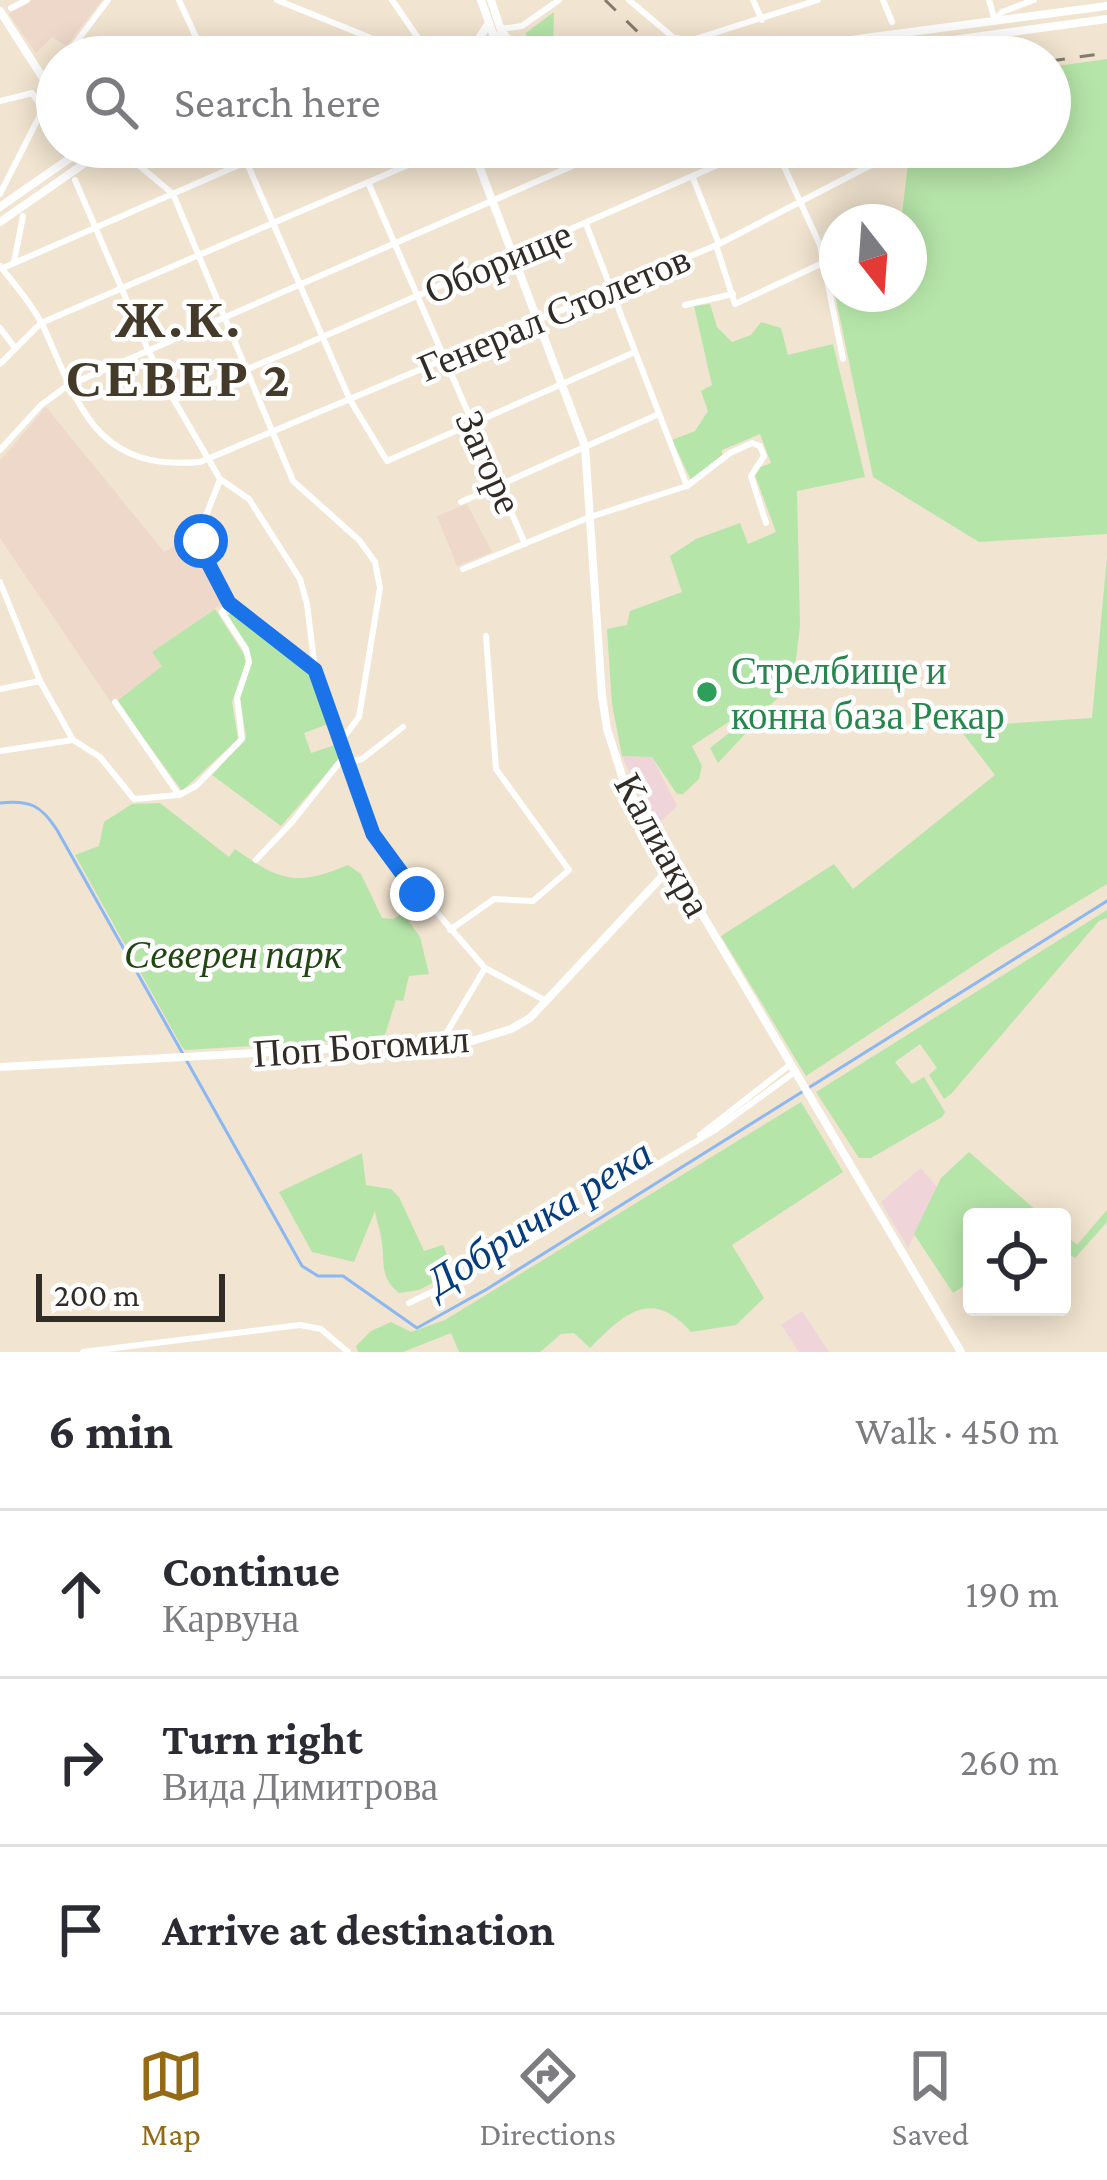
<!DOCTYPE html>
<meta charset="utf-8">
<style>
:root{--surface:#fff;--page:#f2f2f3;--text:#2b2b33;--muted:#7c7c81;--line:#e1e1e2;--accent:#946a15}
body{margin:0;font-family:"Crimson Pro",serif;background:var(--page);color:var(--text)}
.controls{position:absolute;right:36px;bottom:36px;display:grid;overflow:hidden;border-radius:12px;box-shadow:0 6px 30px #0003}
.controls button{width:108px;height:108px;display:grid;place-items:center;padding:0;border:0;border-bottom:3px solid var(--line);background:var(--surface);color:var(--text);font:60px sans-serif}
.compass{position:absolute;left:819px;top:204px;width:108px;height:108px;border-radius:50%;background:var(--surface);box-shadow:0 6px 30px #0003;rotate:163deg}
.scale{position:absolute;left:36px;bottom:30px;width:189px;box-sizing:border-box;padding-left:12px;border:6px solid #312c25;border-top:0;font-size:33px;line-height:42px;white-space:nowrap;color:#312c25;-webkit-text-stroke:9px #fff;paint-order:stroke}
.stop{position:absolute;width:36px;height:36px;margin:-27px;border:9px solid #1a73e8;border-radius:50%;background:#fff}
.stop.end{background:#1a73e8;border-color:#fff;box-shadow:0 3px 12px #0008}
.list{margin:0;padding:0;list-style:none}
h2{display:flex;justify-content:space-between;align-items:center;height:156px;margin:0;padding:0 48px;font-size:51px}
h2 small{font-size:39px;font-weight:400;color:var(--muted)}
.list li{display:grid;grid-template-columns:78px 1fr auto;gap:36px;align-items:center;box-sizing:border-box;height:168px;padding:0 48px;border-top:3px solid var(--line)}
.list b{display:block;font-size:45px;white-space:nowrap}
.list p{margin:0;font-size:39px;white-space:nowrap;color:var(--muted)}
.list em{font-size:39px;font-style:normal;color:var(--muted)}
.icon{flex:none;width:66px;height:66px;fill:none;stroke:currentColor;stroke-width:2;stroke-linecap:round;stroke-linejoin:round}
.map{position:relative;flex:none;width:1107px;height:1352px;overflow:hidden}
.search{position:absolute;background:var(--surface);box-shadow:0 6px 30px #0003;left:36px;right:36px;top:36px;height:132px;display:flex;align-items:center;gap:30px;box-sizing:border-box;padding:0 42px;border-radius:66px;color:var(--muted);font-size:45px}
.sheet{height:660px;background:var(--surface)}
nav{display:flex;justify-content:space-around;align-items:center;box-sizing:border-box;height:168px;border-top:3px solid var(--line);background:var(--surface);font-size:33px;color:var(--muted)}
nav a{display:grid;justify-items:center;gap:6px}
nav .on{color:var(--accent)}
.map>svg:first-child{display:block}
</style>
<div class="map">
<svg width="1107" height="1352" viewBox="0 0 1107 1352">
<rect width="100%" height="100%" fill="#f1e4d0"/>
<!-- commercial -->
<g fill="#efd5da">
<polygon points="622,756 652,757 677,806 655,827"/>
<polygon points="921,1168 937,1187 908,1248 881,1202"/>
<polygon points="802,1311 829,1352 799,1352 781,1325"/>
</g>
<!-- education -->
<g fill="#edd8ca">
<polygon points="33,0 102,0 66,46 52,37 36,53 9,14"/>
<polygon points="46,407 164,552 179,544 198,545 224,602 152,652 162,666 112,704 0,538 0,461"/>
<polygon points="467,504 492,552 457,566 437,516"/>
</g>
<!-- green -->
<g fill="#b6e5a9">
<polygon points="554,12 553,49 540,50 527,44 526,33"/>
<polygon points="1107,59 1107,534 979,542 873,477 826,251 837,248 837,294 909,294 909,222 901,222 910,147 1050,147 1050,67"/>
<polygon points="710,304 717,327 732,342 751,335 761,322 781,328 788,355 833,344 865,477 797,491 800,626 793,684 751,723 744,712 692,746 702,766 699,779 683,794 677,794 652,757 622,756 612,704 607,629 627,625 630,611 682,592 670,556 696,539 740,523 748,544 776,532 755,475 758,468 771,463 760,434 722,450 722,455 691,480 672,440 695,431 708,411 701,391 712,385 694,306"/>
<polygon points="1107,557 1107,884 994,952 806,1076 721,936 834,864 853,889 995,775 958,727 1092,718"/>
<polygon points="215,609 247,659 232,702 238,739 182,791 117,701 162,666 152,652"/>
<polygon points="233,612 312,673 331,723 304,733 311,753 338,744 342,756 281,826 212,775 246,738 240,697 252,660 227,616"/>
<polygon points="743,722 748,731 718,763 710,748"/>
<path d="M160,803L229,857L235,849C280,881 296,887 348,865L361,874L382,918L393,919L403,913L420,937L429,974L409,976L403,1001L396,1000L384,1038L185,1050L182,1047L75,855L99,846L104,822L132,804Z"/>
<polygon points="1107,910 1107,918 1099,921 951,1094 944,1099 929,1075 937,1068 920,1044 895,1062 912,1084 924,1077 945,1112 942,1117 871,1158 859,1158 816,1092"/>
<path d="M801,1102L843,1172L732,1245L764,1298L736,1325L691,1332C651,1287 624,1314 590,1348L574,1333L561,1334L540,1352H459L451,1333L403,1352H358L356,1346L371,1331L391,1322L411,1332L445,1320Z"/>
<polygon points="969,1152 1044,1217 972,1217 972,1281 953,1293 914,1234 941,1178"/>
<path d="M362,1153L366,1185L391,1189L399,1197L424,1251L443,1245L454,1272L419,1290L399,1293C380,1277 385,1266 382,1244C381,1233 377,1222 375,1211L354,1262L312,1252L279,1192Z"/>
<polygon points="1107,1210 1107,1222 1075,1258 1062,1249 1062,1232 1077,1245"/>
</g>
<g fill="none" stroke-linecap="round" stroke-linejoin="round">
<!-- stream -->
<path stroke="#8bb7f2" stroke-width="3" d="M0,803C30,800 41,805 57,830L302,1266L318,1276H343L417,1328L487,1289L1107,901"/>
<!-- minor -->
<g stroke="#fff" stroke-width="6">
<polyline points="179,0 205,57"/>
<polyline points="277,0 371,38 382,51"/>
<polyline points="392,0 425,48"/>
<polyline points="629,0 674,38 692,40 818,0"/>
<polyline points="753,0 762,20"/>
<polyline points="883,0 892,22"/>
<polyline points="989,0 995,21 1002,12 1034,0"/>
<polyline points="11,8 27,0"/>
<polyline points="500,29 522,26 559,0"/>
<polyline points="65,57 108,0"/>
<polyline points="0,101 32,93 43,109 0,194"/>
<polyline points="240,147 350,400 387,461 635,352"/>
<polyline points="775,147 820,245 843,359"/>
<polyline points="123,152 173,194 293,481 359,540 375,562 380,588 359,717 341,741"/>
<polyline points="693,178 719,244"/>
<polyline points="75,180 148,350 174,400 220,479 249,499 300,579 307,604 315,670 379,846 485,968 546,1001"/>
<polyline points="368,182 525,544"/>
<polyline points="586,224 687,486"/>
<polyline points="716,245 735,304 825,262"/>
<polyline points="14,262 23,216"/>
<path d="M0,266C15,285 34,307 44,328C79,406 95,471 200,462L719,244L873,164L888,147"/>
<polyline points="3,268 280,147"/>
<polyline points="685,305 733,294"/>
<polyline points="0,328 15,348"/>
<polyline points="304,345 759,147"/>
<polyline points="0,364 41,323 436,153"/>
<polyline points="174,400 300,347"/>
<polyline points="0,450 41,405 67,386 616,147"/>
<path d="M220,479C214,498 200,523 201,544C203,594 278,643 315,670"/>
<polyline points="461,502 659,414"/>
<polyline points="463,569 590,517 687,486 730,453 752,443 760,446 764,456 751,476 766,523"/>
<polyline points="0,582 40,681 73,740 100,757 134,799 179,795"/>
<polyline points="0,689 40,681"/>
<polyline points="115,702 179,795 196,786 242,739 237,698 249,662 246,649 222,612 229,603"/>
<polyline points="0,751 73,740"/>
<polyline points="349,762 362,759 403,727"/>
<polyline points="256,860 293,821 346,754"/>
<polyline points="450,930 494,899 533,901 569,870 496,769 486,636"/>
<polyline points="441,1042 485,968"/>
<polyline points="700,1135 791,1064"/>
<polyline points="409,1303 496,1261 715,1130 796,1071"/>
<polyline points="83,1352 300,1325 321,1329 348,1352"/>
</g>
<!-- tertiary -->
<g stroke="#fff" stroke-width="8">
<polyline points="0,11 57,100"/>
<polyline points="472,147 585,446 602,696 607,729 624,782 961,1352"/>
<polyline points="0,1067 472,1041 511,1029 530,1018 671,867"/>
</g>
<!-- secondary -->
<g stroke="#fff" stroke-width="8">
<polyline points="481,0 493,34 490,57"/>
<polyline points="491,0 501,30 499,56"/>
<polyline points="504,34 509,42 529,54"/>
<polyline points="448,57 474,46 489,23"/>
<polyline points="490,57 850,40 1107,6"/>
<polyline points="742,57 850,54 1107,19"/>
<polyline points="0,207 86,147"/>
<polyline points="0,222 108,147"/>
</g>
<!-- rail -->
<g stroke="#837b6e" stroke-width="3" stroke-dasharray="15 15" stroke-linecap="butt">
<polyline points="605,0 640,34 675,57"/>
<polyline points="1050,61 1107,53"/>
</g>
</g>
<g fill="none" stroke-linecap="round" stroke-linejoin="round">
<!-- route -->
<polyline stroke="#1a73e8" stroke-width="15" points="201,541 205,557 229,603 315,670 373,834 417,894"/>
</g>
<!-- markers -->
<circle fill="#2e9e5b" stroke="#fff" stroke-width="4.5" cx="707" cy="692" r="12"/>
<g text-anchor="middle" dominant-baseline="central" stroke-width="9" stroke-linejoin="round" paint-order="stroke">
<!-- street labels -->
<g font-size="39" fill="#312c25" stroke="#fff">
<text transform="translate(498 262) rotate(-23)">Оборище</text>
<text transform="translate(554 313) rotate(-23)">Генерал Столетов</text>
<text transform="translate(489 462) rotate(66)">Загоре</text>
<text transform="translate(663 845) rotate(61)">Калиакра</text>
<text transform="translate(361 1046) rotate(-4)">Поп Богомил</text>
</g>
<!-- leisure labels -->
<g font-size="39" fill="#27864d" stroke="#fff" text-anchor="start">
<text x="731" y="670">Стрелбище и<tspan x="731" dy="45">конна база Рекар</tspan></text>
</g>
<!-- park labels -->
<g font-size="39" font-style="italic" fill="#204712" stroke="#fff">
<text x="233" y="954">Северен парк</text>
</g>
<!-- water labels -->
<g font-size="42" font-style="italic" fill="#053d7d" stroke="#fff">
<text transform="translate(539 1217) rotate(-32)">Добричка река</text>
</g>
<!-- district labels -->
<g font-size="51" font-weight="bold" letter-spacing="3" fill="#443a2a" stroke="#fff">
<text x="179" y="319">Ж.К.<tspan x="179" dy="59">СЕВЕР 2</tspan></text>
</g>
</g>
</svg>
<div class="controls">
<button><svg class="icon" aria-label="locate" viewBox="0 0 24 24"><circle cx="12" cy="12" r="6"/><path d="M12 2v4M12 18v4M2 12h4M18 12h4"/></svg></button>
</div>
<svg class="compass" viewBox="-18 -18 36 36"><path d="M0-13l5 13h-10z" fill="#e53935"/><path d="M0 13l5-13h-10z" fill="#7c7c81"/></svg>
<div class="scale">200 m</div>
<div class="stop" style="left:201px;top:541px"></div>
<div class="stop end" style="left:417px;top:894px"></div>
<div class="search"><svg class="icon" aria-label="search" viewBox="0 0 24 24"><circle cx="10" cy="10" r="6"/><path d="M15 15l6 6"/></svg>Search here</div>
</div>
<section class="sheet">
<h2>6 min<small>Walk · 450 m</small></h2>
<ul class="list">
<li><svg class="icon" aria-label="ahead" viewBox="0 0 24 24"><path d="M12 20V5M6 11l6-6 6 6"/></svg><div><b>Continue</b><p>Карвуна</p></div><em>190 m</em></li>
<li><svg class="icon" aria-label="right" viewBox="0 0 24 24"><path d="M7 20v-9h11M14 6l5 5-5 5"/></svg><div><b>Turn right</b><p>Вида Димитрова</p></div><em>260 m</em></li>
<li><svg class="icon" aria-label="arrive" viewBox="0 0 24 24"><path d="M6 21V4h12l-3 4 3 4H6"/></svg><div><b>Arrive at destination</b></div></li>
</ul>
</section>
<nav>
<a class="on"><svg class="icon" aria-label="map" viewBox="0 0 24 24"><path d="M3 6l6-2 6 2 6-2v14l-6 2-6-2-6 2zM9 4v14M15 6v14"/></svg>Map</a>
<a><svg class="icon" aria-label="directions" viewBox="0 0 24 24"><path d="M12 3l9 9-9 9-9-9zM9 14v-3h6M13 9l2 2-2 2"/></svg>Directions</a>
<a><svg class="icon" aria-label="saved" viewBox="0 0 24 24"><path d="M7 4h10v16l-5-4-5 4z"/></svg>Saved</a>
</nav>
